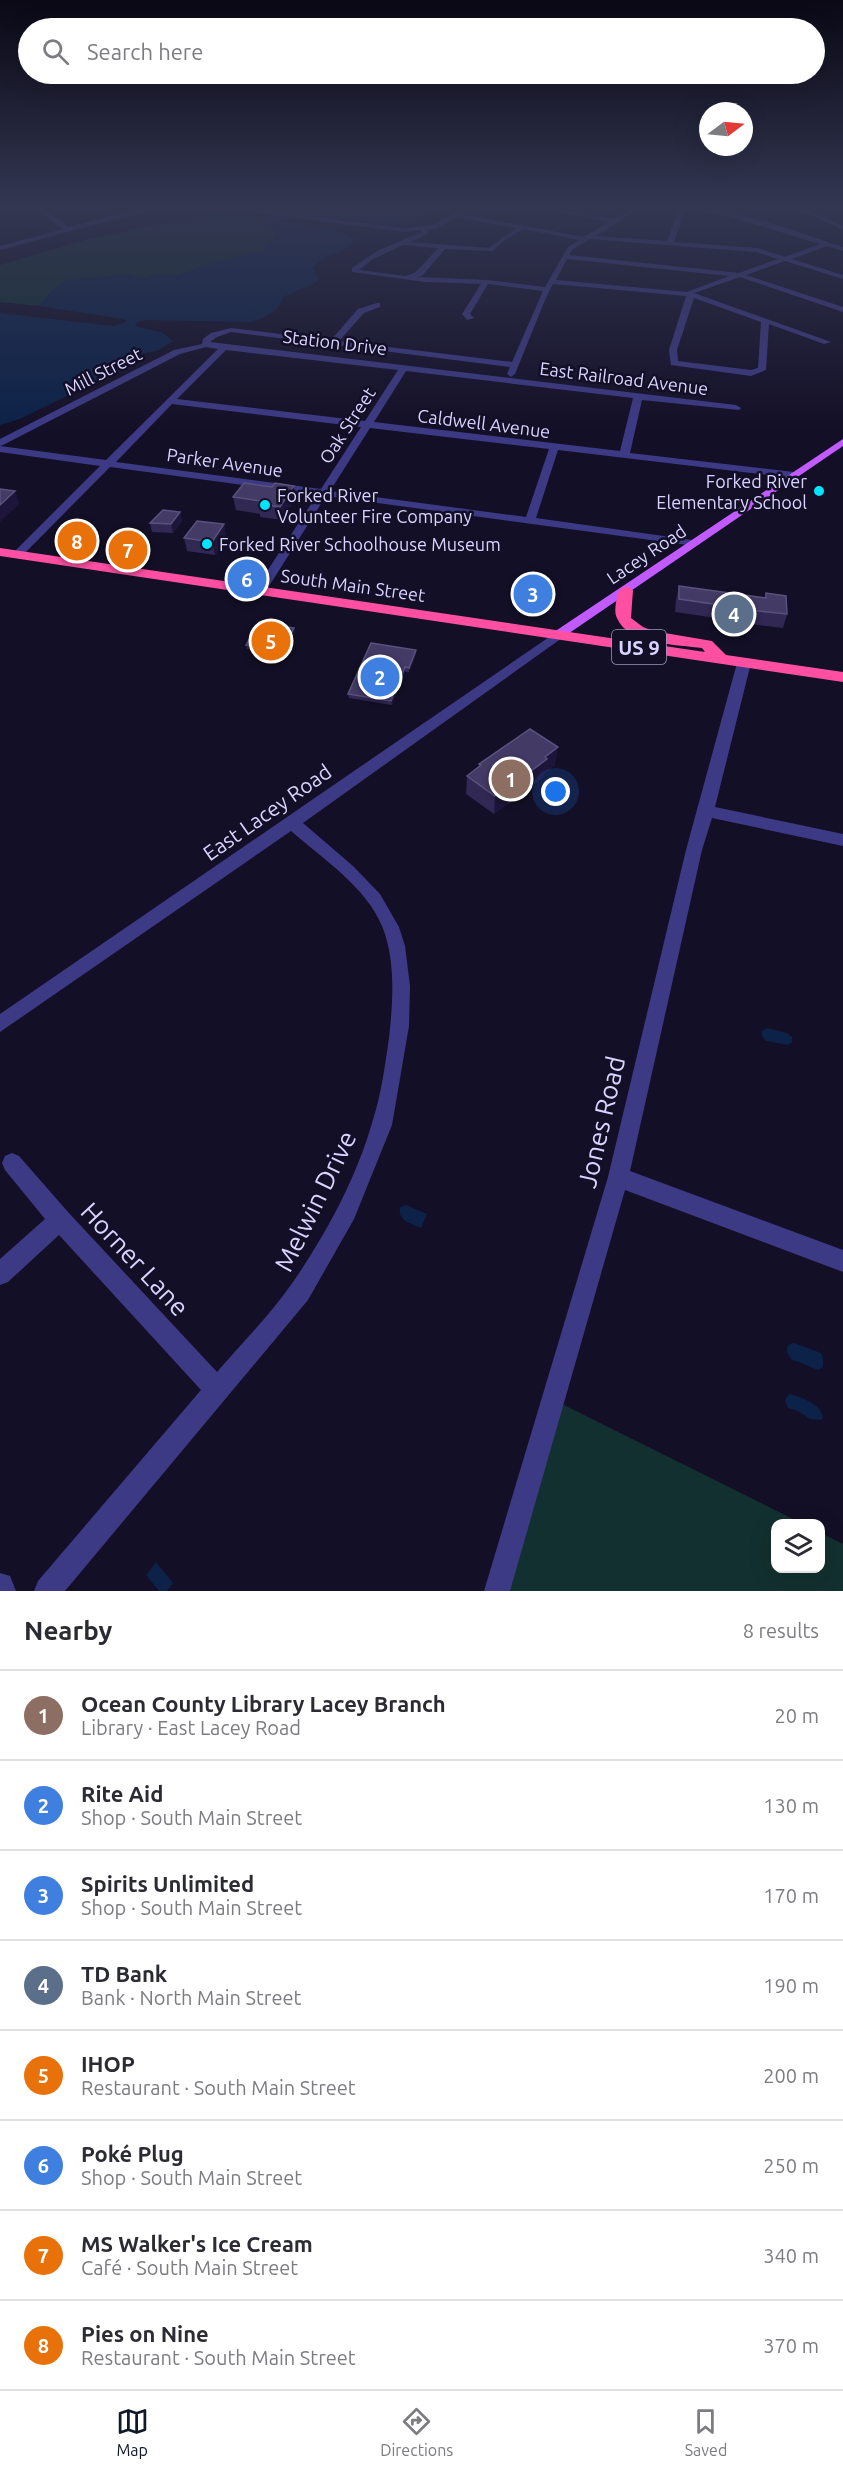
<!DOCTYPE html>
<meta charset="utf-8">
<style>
:root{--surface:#fff;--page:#f7f7f7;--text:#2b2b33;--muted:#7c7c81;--line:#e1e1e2;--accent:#111827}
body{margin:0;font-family:Ubuntu,sans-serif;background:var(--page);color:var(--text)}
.controls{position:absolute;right:18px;bottom:18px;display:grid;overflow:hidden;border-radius:12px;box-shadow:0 6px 24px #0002}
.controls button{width:54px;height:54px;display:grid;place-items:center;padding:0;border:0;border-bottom:2px solid var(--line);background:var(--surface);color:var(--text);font:30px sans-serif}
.compass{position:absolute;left:699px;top:102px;width:54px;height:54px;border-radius:50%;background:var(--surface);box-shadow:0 6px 24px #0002;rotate:74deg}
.you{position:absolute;left:556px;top:792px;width:21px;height:21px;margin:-15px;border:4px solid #fff;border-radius:50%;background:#1a73e8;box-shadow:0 0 0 9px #1a73e833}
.badge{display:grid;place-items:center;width:39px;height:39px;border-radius:50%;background:var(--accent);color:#fff;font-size:20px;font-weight:700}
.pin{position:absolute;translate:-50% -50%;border:3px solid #fff;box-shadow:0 2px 6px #0006}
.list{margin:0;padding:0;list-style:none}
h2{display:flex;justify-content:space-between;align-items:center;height:78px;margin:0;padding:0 24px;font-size:26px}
h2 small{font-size:20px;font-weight:400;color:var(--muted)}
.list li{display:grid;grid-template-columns:39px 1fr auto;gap:18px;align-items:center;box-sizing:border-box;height:90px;padding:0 24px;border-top:2px solid var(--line)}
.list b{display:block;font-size:22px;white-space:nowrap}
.list p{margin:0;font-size:20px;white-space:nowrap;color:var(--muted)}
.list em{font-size:20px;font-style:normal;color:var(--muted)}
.icon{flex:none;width:33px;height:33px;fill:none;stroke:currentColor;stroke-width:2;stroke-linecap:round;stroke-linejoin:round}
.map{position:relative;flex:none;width:843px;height:1591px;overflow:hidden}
.search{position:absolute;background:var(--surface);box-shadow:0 6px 24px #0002;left:18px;right:18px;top:18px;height:66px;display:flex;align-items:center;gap:15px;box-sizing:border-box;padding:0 21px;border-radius:33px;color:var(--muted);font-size:22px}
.sheet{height:798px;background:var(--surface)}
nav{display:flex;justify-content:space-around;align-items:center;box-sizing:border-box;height:84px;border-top:2px solid var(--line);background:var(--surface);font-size:16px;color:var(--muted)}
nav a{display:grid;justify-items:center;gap:3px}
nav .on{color:var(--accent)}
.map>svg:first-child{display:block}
</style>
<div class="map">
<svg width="843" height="1591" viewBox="0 0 843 1591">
<rect width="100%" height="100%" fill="#130f26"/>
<!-- green -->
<g fill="#12302f">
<polygon points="207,211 265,218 265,224 276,231 273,240 263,251 217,261 178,275 153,275 146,279 128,274 52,291 39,306 0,302 0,265 89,239 160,224 194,221"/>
<polygon points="552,1399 801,1523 776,1524 776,1568 820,1568 821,1533 843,1544 843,1591 499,1591"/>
</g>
<!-- water -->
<g fill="#0c2248">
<path d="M238,207H443L407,222L392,225L289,214L280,221L334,229L355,239L346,249L324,257L313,268L319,281L283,297C279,312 264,319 249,322L145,320L137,322L135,326L163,333L173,341L157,351L140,354L118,371L20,419L0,425V313L114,326L126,322L127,321L123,319L39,306L52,291L67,280L128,274L146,279L153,275H178L217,261L263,251L273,240L275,231L265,224V218L274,212Z"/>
<polygon points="767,1028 787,1033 792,1037 792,1042 788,1045 766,1041 762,1036 762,1031"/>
<path d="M406,1205L427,1214L421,1228C411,1223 397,1221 400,1207Z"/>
<polygon points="794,1343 821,1353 823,1358 823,1367 818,1370 791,1359 787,1352 788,1345"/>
<path d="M789,1394C801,1397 821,1404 823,1417L821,1420L810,1419L798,1411L788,1408L785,1400Z"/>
<polygon points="156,1562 173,1583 167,1591 159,1591 146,1575"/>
</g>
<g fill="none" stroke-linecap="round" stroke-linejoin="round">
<!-- minor -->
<g fill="#3d3a85" fill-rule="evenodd">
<polygon points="0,207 14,207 0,211"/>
<path d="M34,207H41L69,227C101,219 137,206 170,207L112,220L0,250V246L63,229Z"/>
<path d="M215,207H232L405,228L433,225L464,207H471L461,214L584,237L609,222L533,207H545L614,219L635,207H642L596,236L667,241L679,209L673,207C731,205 789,230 843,247V251L827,246L792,259L843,275V279L785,261L746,275L843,307V312L740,277L694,293L831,342L824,344L769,324L766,370L751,376L671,365L669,350L686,296L553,284L545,300L515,374L511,377L507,374L510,367L335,345L330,348H327V344L231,332L217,337L210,342L736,405L741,408L739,410L642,400L630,453L794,472L799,475L794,478L558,450L536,518L699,541L701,543L695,546L326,496L266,591L260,595L254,591L317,495L110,467L22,556H14V552L100,466L0,452V446L106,460L218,349L206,347L180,354L3,445L0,446V439L174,350L202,344L203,339L211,333L231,328L331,340L358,309L377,303H380V307L364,313L339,341L512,362L543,291L488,284L470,314L474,318L467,320L462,314L481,284L425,282L352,272V268L377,251L422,232L421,230L405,232ZM685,210L724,215L820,244L785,257L757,248L674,242ZM456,217L516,228L489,248L410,242L428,234V230L437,228ZM523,229L579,240L568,247L545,287L486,280L417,277L422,276L445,249L493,251L502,242ZM590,239L756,252L778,259L739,273L569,255L573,249ZM403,245L438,248L416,272L406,276L359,270L373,259ZM567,259L729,276L687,292L556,280ZM694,298L761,322L758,368L751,370L678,361L677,350ZM226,350L398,370L365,421L177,399ZM406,371L633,398L620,451L374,422ZM172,404L361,427L321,489L116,462ZM370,428L549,449L526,517L330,491Z"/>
<path d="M783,207C804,206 825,217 843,226V230L818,218Z"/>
<path d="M558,631L562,632L564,635L562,638L303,823L353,866L380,894L399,927L405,946L410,986L409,1026L392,1125L354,1219L308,1300L65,1591H34L38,1581L201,1390L59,1235L8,1282L0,1285V1259L45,1219L5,1170L2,1163L5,1156L12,1153L19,1156L68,1212L217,1372C242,1343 271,1314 293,1282C326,1234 356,1179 372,1123C381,1096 385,1066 389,1038C393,1002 396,960 382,926C366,887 322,858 291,831L0,1032V1014Z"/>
<polygon points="744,659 751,663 715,807 843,834 843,846 712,818 702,850 630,1171 843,1250 843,1272 625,1190 510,1591 484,1591 608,1177 686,850 737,663"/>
<polygon points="0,1573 10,1576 16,1591 0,1591"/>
</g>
<!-- major -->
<polygon fill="#c25bff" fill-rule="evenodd" points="843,439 843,446 562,638 554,638 552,635 554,632"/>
<!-- highway -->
<path fill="#ff4fa3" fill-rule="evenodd" d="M0,548L705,652L702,648C679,645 627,644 617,618C613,610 617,598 619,590L626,586L633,590L631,618L643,627L653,631L712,641L726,655L843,672V682L0,556Z"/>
</g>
<!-- wall -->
<g fill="#312854">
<polygon points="233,497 296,498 282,520 260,517 260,514 236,510"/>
<polygon points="180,512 182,521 173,533 152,532 150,523"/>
<polygon points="224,524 226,537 215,555 187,551 184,538"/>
<polygon points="91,534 77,550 62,548 59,539"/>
<polygon points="679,586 764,598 766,593 787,614 783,628 716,620 716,618 675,612 676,600"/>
<polygon points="294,628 295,632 282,655 247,649 246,645"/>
<polygon points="416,654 409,672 405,672 392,705 349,698 348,694"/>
<polygon points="479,764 555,765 544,773 544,776 509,804 508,803 494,814 466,794 467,776 479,767"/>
</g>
<!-- shaded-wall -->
<g fill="#1d163a">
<polygon points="294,486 296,498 282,520 280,507"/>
<polygon points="15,491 19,504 0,522 0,505"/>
<polygon points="180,512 182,521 173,533 171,524"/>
<polygon points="224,524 226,537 215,555 212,542"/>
<polygon points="88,525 91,534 77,550 74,541"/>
<polygon points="294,628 295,632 282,655 282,651"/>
<polygon points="416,650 416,654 409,672 409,668"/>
<polygon points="405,667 405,672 392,705 391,701"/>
<polygon points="558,747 555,765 544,773 544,776 509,804 511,786"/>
<polygon points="510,785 508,803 494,814 495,796"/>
</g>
<!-- building -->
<g fill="#433a66" stroke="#5a527e" stroke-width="1.5">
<polygon points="244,483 272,487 275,483 294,486 280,507 259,504 261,501 233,497"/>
<polygon points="0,489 15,491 0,505"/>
<polygon points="163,510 180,512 171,524 150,523"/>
<polygon points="197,521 224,524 212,542 184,538"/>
<polygon points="75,523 88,525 74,541 59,539"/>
<polygon points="679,586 766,598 766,593 786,596 787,614 720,607 720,605 679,599"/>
<polygon points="259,622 294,628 282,651 246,645"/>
<polygon points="371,643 416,650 409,668 405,667 391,701 348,694"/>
<polygon points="530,729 558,747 545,757 547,759 511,786 510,785 495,796 467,776 481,765 479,764"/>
</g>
<!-- sky -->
<linearGradient id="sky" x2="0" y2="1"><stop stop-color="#0a0815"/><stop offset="0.48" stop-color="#333752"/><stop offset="1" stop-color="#333752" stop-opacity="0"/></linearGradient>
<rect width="843" height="430" fill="url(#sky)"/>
<!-- markers -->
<g fill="#00e5ff" stroke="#130f26" stroke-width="2">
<circle cx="819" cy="491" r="6"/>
<circle cx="265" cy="505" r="6"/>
<circle cx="207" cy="544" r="6"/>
</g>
<g text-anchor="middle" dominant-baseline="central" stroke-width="5" stroke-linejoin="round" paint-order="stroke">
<!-- far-street labels -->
<g font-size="18" fill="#d9d4ff" stroke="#130f26">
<text transform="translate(335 342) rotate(7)">Station Drive</text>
<text transform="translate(103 371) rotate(-27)">Mill Street</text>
<text transform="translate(624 378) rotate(7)">East Railroad Avenue</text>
<text transform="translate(484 423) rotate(7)">Caldwell Avenue</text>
<text transform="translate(347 425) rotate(-57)">Oak Street</text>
<text transform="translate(225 462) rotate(8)">Parker Avenue</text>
<text transform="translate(646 554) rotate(-34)">Lacey Road</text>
<text transform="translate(353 585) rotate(8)">South Main Street</text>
</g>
<!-- far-poi labels -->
<g font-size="18" fill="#d9d4ff" stroke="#130f26" text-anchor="start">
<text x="807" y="481" text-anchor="end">Forked River<tspan x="807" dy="21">Elementary School</tspan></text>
<text x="277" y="495">Forked River<tspan x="277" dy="21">Volunteer Fire Company</tspan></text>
<text x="219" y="544">Forked River Schoolhouse Museum</text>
</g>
<!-- shield labels -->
<rect fill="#130f26" stroke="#9e99be" stroke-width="1.5" x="612" y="630" width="54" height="34" rx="4.5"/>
<g font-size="20" font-weight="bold" fill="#d9d4ff">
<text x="639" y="647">US 9</text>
</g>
<!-- street labels -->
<g font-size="21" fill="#d9d4ff" stroke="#130f26">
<text transform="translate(267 812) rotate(-35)">East Lacey Road</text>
</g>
<!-- near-street labels -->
<g font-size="26" fill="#d9d4ff" stroke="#130f26">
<text transform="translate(601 1122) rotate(-77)">Jones Road</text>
<text transform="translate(315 1201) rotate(-64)">Melwin Drive</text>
<text transform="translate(135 1259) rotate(47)">Horner Lane</text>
</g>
</g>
</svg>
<div class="controls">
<button><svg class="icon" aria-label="layers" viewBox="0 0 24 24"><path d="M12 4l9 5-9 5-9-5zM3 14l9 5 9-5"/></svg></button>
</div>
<svg class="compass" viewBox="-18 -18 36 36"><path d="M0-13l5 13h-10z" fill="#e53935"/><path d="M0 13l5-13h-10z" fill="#7c7c81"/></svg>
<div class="you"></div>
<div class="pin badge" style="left:511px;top:779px;background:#8d6e63">1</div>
<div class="pin badge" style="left:380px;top:677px;background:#3f7fe0">2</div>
<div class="pin badge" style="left:533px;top:594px;background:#3f7fe0">3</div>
<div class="pin badge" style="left:734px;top:614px;background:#5c6f8a">4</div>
<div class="pin badge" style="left:271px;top:641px;background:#e8710a">5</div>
<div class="pin badge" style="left:247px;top:579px;background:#3f7fe0">6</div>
<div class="pin badge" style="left:128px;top:550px;background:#e8710a">7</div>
<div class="pin badge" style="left:77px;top:541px;background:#e8710a">8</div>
<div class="search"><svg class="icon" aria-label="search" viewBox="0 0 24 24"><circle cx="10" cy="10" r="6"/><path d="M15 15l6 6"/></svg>Search here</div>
</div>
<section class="sheet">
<h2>Nearby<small>8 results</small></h2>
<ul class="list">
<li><span class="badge" style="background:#8d6e63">1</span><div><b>Ocean County Library Lacey Branch</b><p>Library · East Lacey Road</p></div><em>20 m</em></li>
<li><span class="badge" style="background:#3f7fe0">2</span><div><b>Rite Aid</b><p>Shop · South Main Street</p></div><em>130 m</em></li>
<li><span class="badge" style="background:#3f7fe0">3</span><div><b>Spirits Unlimited</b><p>Shop · South Main Street</p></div><em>170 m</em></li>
<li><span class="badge" style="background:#5c6f8a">4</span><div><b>TD Bank</b><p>Bank · North Main Street</p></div><em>190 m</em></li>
<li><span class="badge" style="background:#e8710a">5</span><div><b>IHOP</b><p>Restaurant · South Main Street</p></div><em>200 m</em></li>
<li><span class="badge" style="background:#3f7fe0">6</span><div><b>Poké Plug</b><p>Shop · South Main Street</p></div><em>250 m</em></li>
<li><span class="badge" style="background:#e8710a">7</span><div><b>MS Walker's Ice Cream</b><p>Café · South Main Street</p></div><em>340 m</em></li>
<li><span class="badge" style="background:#e8710a">8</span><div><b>Pies on Nine</b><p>Restaurant · South Main Street</p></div><em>370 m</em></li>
</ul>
</section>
<nav>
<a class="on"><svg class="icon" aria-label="map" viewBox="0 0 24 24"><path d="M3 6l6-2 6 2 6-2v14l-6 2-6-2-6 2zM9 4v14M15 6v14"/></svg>Map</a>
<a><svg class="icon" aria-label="directions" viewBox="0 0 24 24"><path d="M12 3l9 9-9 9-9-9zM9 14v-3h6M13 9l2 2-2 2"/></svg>Directions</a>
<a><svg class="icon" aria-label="saved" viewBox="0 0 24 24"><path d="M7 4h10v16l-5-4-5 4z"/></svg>Saved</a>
</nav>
